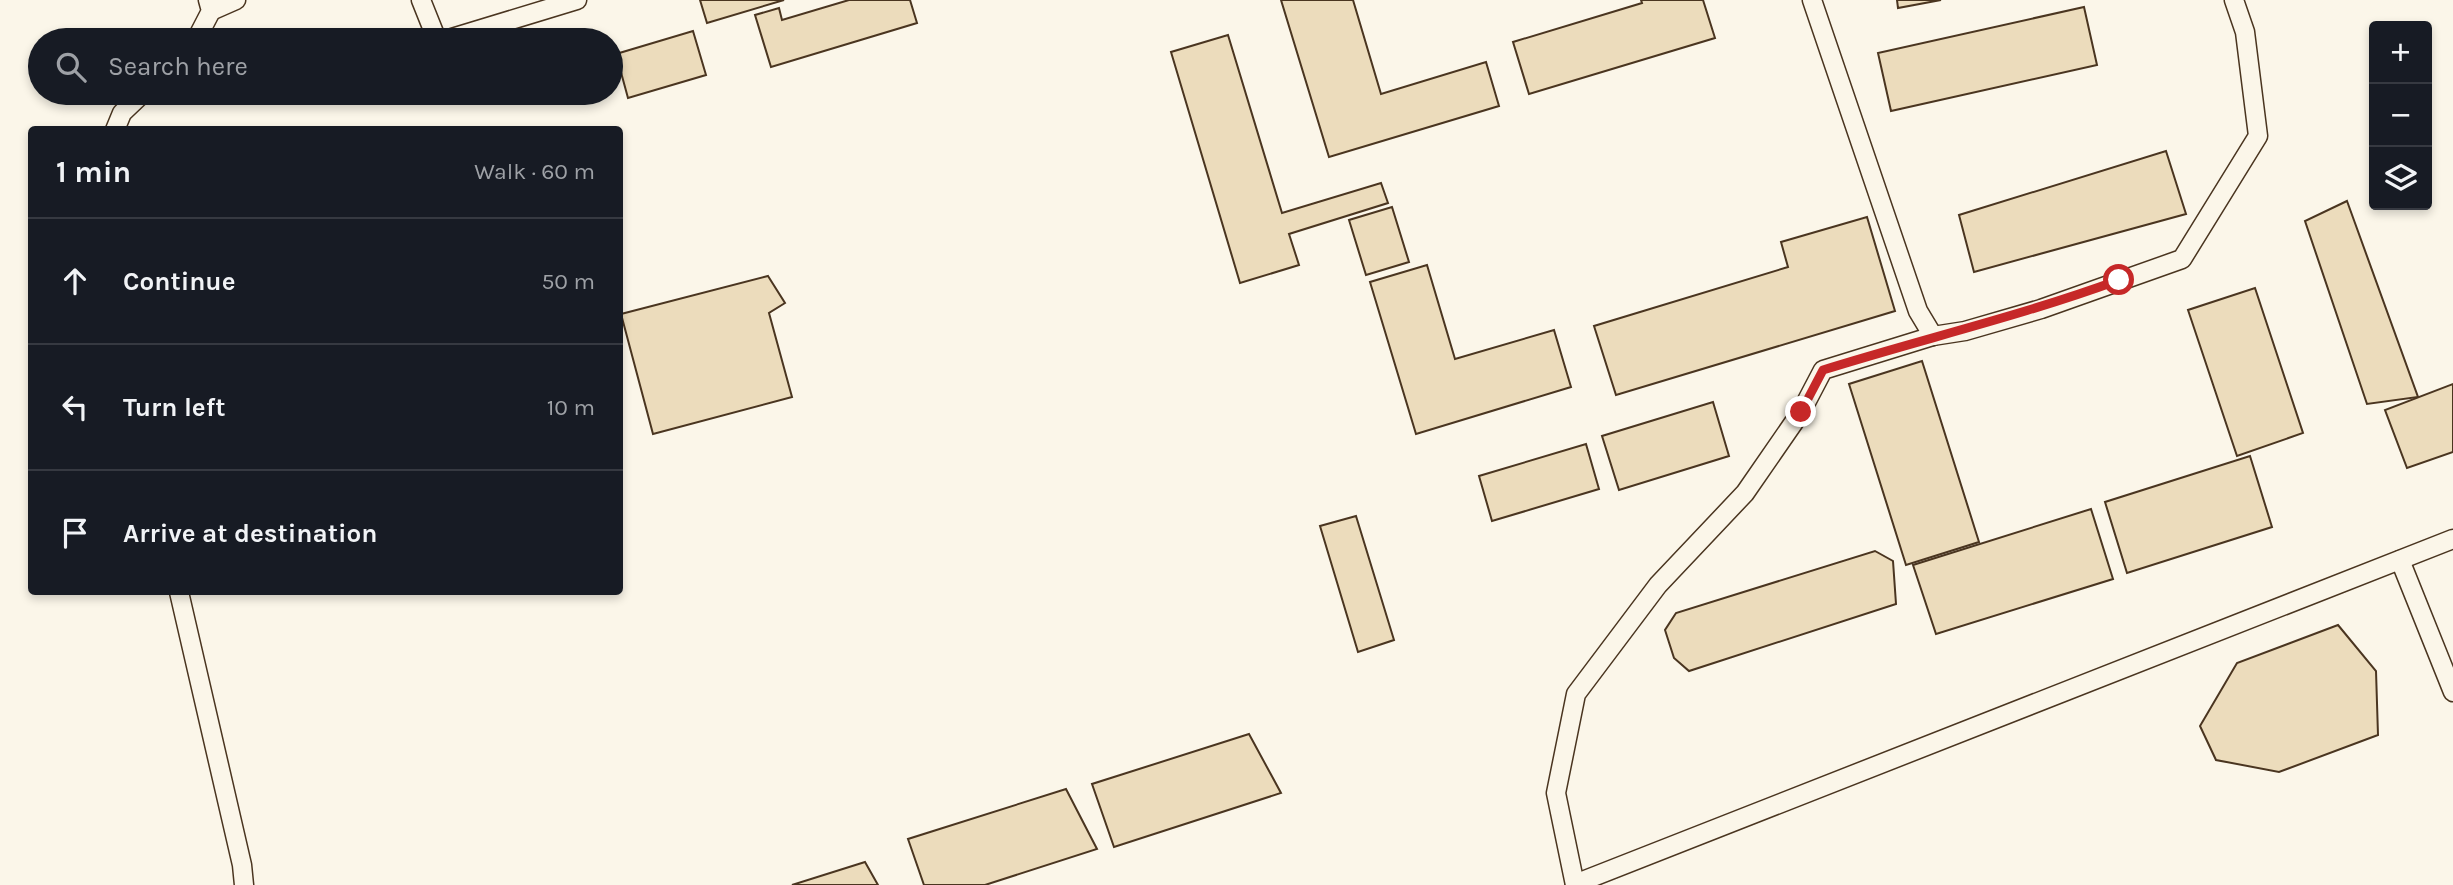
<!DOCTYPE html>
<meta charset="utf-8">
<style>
:root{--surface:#171b24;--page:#20242c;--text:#f1f3f6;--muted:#9ea1a6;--line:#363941}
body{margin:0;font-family:Karla,sans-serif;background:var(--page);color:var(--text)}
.controls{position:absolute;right:21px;top:21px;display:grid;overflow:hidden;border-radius:7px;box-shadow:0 4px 10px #0003}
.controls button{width:63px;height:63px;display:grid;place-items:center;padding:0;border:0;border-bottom:2px solid var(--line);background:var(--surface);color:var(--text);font:35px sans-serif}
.stop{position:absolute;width:21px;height:21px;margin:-16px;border:5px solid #c62828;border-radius:50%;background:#fff}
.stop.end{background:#c62828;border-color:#fff;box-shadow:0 2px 7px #0008}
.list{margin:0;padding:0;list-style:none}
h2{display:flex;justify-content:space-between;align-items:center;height:91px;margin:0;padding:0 28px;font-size:30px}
h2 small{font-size:23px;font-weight:400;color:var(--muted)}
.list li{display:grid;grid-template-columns:46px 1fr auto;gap:21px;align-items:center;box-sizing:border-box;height:126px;padding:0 28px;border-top:2px solid var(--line)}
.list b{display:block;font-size:26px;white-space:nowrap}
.list em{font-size:23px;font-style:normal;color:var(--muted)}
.icon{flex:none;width:38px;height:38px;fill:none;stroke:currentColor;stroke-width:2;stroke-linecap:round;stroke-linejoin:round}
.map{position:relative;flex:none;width:2453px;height:885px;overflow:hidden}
.search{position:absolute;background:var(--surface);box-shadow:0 4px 10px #0003;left:28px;top:28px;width:595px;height:77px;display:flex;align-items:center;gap:18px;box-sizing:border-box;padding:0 24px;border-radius:38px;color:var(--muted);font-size:26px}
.panel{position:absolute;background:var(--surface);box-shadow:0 4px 10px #0003;left:28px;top:126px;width:595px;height:469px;border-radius:7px}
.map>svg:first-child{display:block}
</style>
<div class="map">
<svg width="2453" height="885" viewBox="0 0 2453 885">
<rect width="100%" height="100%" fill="#fbf6e9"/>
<!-- building -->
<g fill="#ecdcbc" stroke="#4a3520" stroke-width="2">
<polygon points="700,0 784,0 707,23"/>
<polygon points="849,0 910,0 917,23 771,67 755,15 779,8 782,20"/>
<polygon points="1281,0 1353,0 1381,94 1486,62 1499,106 1329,157"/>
<polygon points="1641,0 1703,0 1715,38 1529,94 1513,42 1642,3"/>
<polygon points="1897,0 1941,0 1898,8"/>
<polygon points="2084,7 2097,65 1891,111 1878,53"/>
<polygon points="693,31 706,75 628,98 616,54"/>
<polygon points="1228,35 1282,213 1381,183 1388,203 1289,234 1299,265 1240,283 1171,52"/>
<polygon points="2166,151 2186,214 1974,272 1959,215"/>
<polygon points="2347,201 2418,397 2367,404 2305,221"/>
<polygon points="1392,207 1409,262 1366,275 1349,220"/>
<polygon points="1867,217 1895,311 1616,395 1594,326 1788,267 1781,242"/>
<polygon points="1427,265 1455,359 1554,330 1571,387 1416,434 1370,282"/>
<polygon points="768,276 785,303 769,313 792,397 653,434 621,314"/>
<polygon points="2255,288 2303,433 2237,456 2188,310"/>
<polygon points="1922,361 1979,542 1906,565 1849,384"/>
<polygon points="2453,384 2453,452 2407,468 2385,410"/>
<polygon points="1713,402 1729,456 1619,490 1602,436"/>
<polygon points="1586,444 1599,489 1492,521 1479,476"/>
<polygon points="2250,456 2272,527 2127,573 2105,502"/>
<polygon points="2091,509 2113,579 1936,634 1913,565"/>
<polygon points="1356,516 1394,640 1358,652 1320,526"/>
<polygon points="1875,551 1893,561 1896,604 1689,671 1674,658 1665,630 1676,613"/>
<polygon points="2338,625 2376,671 2378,735 2279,772 2216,760 2200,726 2237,663"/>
<polygon points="1249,734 1281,793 1114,847 1092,784"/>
<polygon points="1066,789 1097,849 985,885 924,885 908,839"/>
<polygon points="865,862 878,885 792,885"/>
</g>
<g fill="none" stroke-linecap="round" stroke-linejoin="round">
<!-- lane casing -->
<g stroke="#4a3520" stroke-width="21">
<g id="lane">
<polyline points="421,0 437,40"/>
<polyline points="1812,0 1918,311 1933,336"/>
<polyline points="211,11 236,0"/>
<polyline points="196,40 211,11 208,0"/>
<polyline points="445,40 577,0"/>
<polyline points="265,93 272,93"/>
<polyline points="115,130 122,113 143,93"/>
<polyline points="2400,560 2453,692"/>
<polyline points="179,592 242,865 244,885"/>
<polyline points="1575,884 2453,539"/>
<polyline points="1575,885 1556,793 1576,694 1658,585 1745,493 1801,412 1823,370 1933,336 1965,331 2041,309 2182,259 2258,136 2245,32 2234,0"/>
</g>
</g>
<!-- lane -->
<use href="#lane" stroke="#fbf6e9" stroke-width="18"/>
</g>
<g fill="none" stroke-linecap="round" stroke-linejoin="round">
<!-- route -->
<path stroke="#c62828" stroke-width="9" d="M1801,412L1823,370C1922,339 2021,316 2119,280"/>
</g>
</svg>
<div class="controls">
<button>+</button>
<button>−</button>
<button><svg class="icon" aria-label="layers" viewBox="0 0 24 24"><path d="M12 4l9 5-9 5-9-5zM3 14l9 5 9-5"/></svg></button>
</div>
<div class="stop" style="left:2119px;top:280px"></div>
<div class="stop end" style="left:1801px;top:412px"></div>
<div class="search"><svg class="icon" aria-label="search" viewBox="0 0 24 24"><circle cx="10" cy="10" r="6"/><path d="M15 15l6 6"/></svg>Search here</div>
<section class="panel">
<h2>1 min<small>Walk · 60 m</small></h2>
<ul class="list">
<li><svg class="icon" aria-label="ahead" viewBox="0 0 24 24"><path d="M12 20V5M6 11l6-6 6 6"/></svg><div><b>Continue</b></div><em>50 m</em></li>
<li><svg class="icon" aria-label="left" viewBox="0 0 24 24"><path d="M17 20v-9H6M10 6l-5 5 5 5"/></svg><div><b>Turn left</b></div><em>10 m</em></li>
<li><svg class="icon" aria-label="arrive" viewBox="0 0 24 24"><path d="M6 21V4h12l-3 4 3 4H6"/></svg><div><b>Arrive at destination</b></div></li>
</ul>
</section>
</div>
